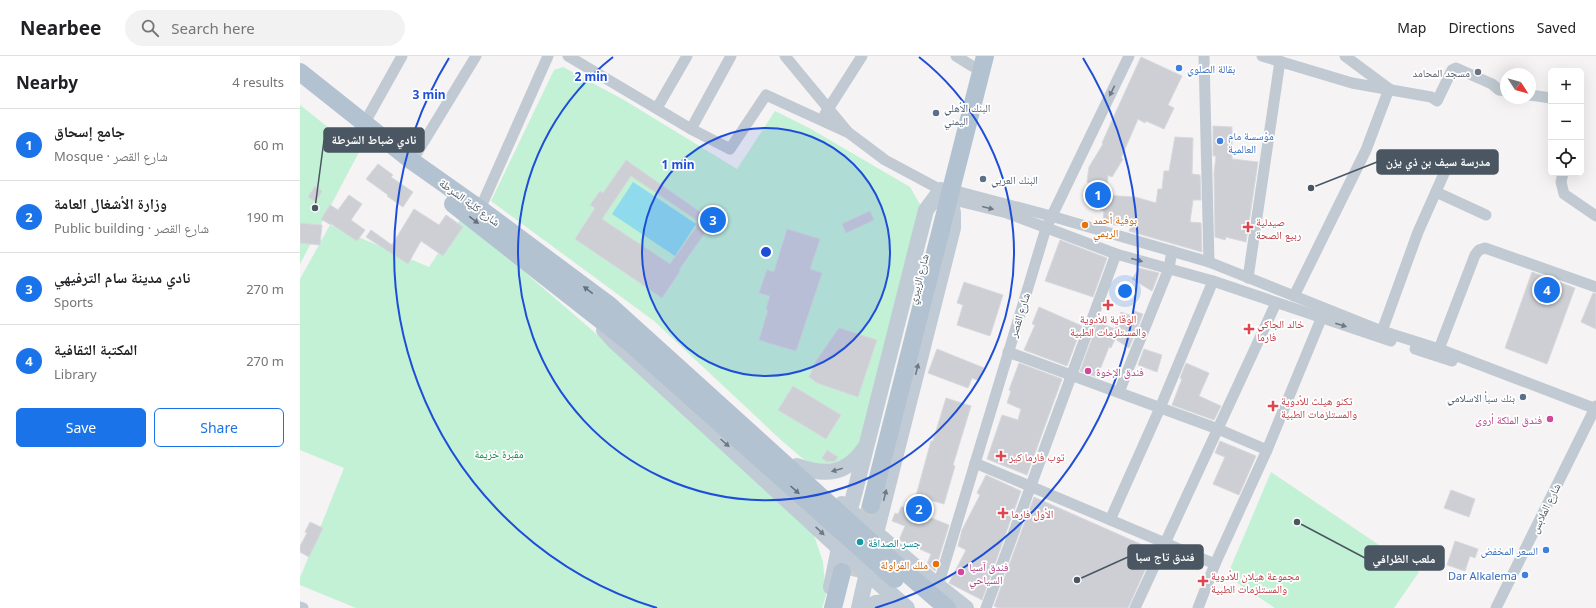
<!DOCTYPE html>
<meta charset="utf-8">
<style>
:root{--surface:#fff;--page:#f2f2f2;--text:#202124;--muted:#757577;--line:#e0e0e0;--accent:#1a73e8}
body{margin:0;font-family:"Noto Sans","Noto Naskh Arabic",sans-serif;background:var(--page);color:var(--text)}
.controls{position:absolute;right:12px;top:12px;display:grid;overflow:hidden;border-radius:6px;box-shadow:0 4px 16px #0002}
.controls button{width:36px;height:36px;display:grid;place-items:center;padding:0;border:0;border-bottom:1px solid var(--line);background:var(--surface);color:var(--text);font:20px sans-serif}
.compass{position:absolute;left:1200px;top:12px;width:36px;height:36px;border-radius:50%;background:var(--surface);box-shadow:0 4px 16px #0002;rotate:126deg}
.you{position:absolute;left:825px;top:235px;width:14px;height:14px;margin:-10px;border:3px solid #fff;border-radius:50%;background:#1a73e8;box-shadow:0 0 0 6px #1a73e833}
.badge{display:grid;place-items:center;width:26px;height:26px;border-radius:50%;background:var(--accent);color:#fff;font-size:13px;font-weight:700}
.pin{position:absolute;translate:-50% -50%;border:2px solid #fff;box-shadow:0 1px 4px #0006}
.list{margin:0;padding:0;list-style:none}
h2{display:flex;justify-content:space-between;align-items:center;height:52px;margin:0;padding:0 16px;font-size:17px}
h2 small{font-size:13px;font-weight:400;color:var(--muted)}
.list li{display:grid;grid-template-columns:26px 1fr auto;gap:12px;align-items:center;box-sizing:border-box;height:72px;padding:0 16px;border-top:1px solid var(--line)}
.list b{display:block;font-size:15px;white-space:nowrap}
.list p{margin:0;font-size:13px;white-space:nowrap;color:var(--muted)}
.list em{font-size:13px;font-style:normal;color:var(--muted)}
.actions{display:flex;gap:8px;padding:12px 16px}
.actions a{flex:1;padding:9px 0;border:1px solid var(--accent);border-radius:6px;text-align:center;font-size:14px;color:var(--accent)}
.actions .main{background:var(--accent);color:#fff}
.icon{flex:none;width:22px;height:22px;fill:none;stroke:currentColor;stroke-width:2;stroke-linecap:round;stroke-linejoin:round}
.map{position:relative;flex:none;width:1296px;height:552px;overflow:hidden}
header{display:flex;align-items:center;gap:24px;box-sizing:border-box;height:56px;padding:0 20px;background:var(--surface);border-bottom:1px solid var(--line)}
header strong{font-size:19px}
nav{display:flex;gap:22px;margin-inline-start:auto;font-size:14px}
.search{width:280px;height:36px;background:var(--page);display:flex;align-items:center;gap:10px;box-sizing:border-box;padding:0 14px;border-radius:22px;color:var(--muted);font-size:15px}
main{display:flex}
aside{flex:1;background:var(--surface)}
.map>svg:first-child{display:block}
</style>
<header>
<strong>Nearbee</strong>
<div class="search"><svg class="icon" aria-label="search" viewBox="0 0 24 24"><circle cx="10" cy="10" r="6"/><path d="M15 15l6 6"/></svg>Search here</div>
<nav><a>Map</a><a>Directions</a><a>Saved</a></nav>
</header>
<main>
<aside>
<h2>Nearby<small>4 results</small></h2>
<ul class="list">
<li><span class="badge">1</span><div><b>جامع إسحاق</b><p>Mosque · شارع القصر</p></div><em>60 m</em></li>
<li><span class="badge">2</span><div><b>وزارة الأشغال العامة</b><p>Public building · شارع القصر</p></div><em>190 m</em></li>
<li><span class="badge">3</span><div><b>نادي مدينة سام الترفيهي</b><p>Sports</p></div><em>270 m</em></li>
<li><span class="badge">4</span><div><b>المكتبة الثقافية</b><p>Library</p></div><em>270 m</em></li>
</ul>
<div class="actions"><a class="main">Save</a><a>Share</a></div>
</aside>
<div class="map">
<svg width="1296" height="552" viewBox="0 0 1296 552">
<rect width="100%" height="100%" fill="#f5f3f3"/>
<!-- green -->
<g fill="#c3f1d5">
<polygon points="263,11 324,44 437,113 475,55 511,73 610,131 621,150 556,399 544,409 517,412 501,401 481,384 354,265 191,145 254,14"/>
<polygon points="0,49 59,96 0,208"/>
<polygon points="160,164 221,213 393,361 513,476 523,506 526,539 522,552 56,552 0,529 0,522 44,412 0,394 0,223 30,169 129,211"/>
<polygon points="971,416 1119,516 1094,552 975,552 927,520"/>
</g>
<!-- water -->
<polygon fill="#90daee" points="333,126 396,168 375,200 312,158"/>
<!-- building -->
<g fill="#cdcfd5" stroke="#d7d9de" fill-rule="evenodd">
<polygon points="841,1 882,20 868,49 874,52 864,73 846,65 845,67 838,63 821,102 823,103 812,121 808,119 807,130 802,139 835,141 856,147 858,133 862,133 864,115 869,115 875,81 893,82 892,118 900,119 901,144 893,144 890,166 901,167 902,196 829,175 831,170 803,168 804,155 790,150 792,128 787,126 789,111 803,88 802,87 814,60"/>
<polygon points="913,70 932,71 932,103 958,106 946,186 926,181 925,184 915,181 914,117 916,100 913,100"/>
<path d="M326,104L413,165L379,214L380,215L362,242L275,183L295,152L290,149L300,135L303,137ZM331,120L398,165L396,169L397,170L370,208L302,163Z"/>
<polygon points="78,108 93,119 91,121 113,136 103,151 87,140 88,139 66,123"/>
<polygon points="15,130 22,135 16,146 8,141"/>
<polygon points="49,139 62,148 51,164 65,174 57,185 31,168 31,169 21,163 30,149 38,154"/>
<polygon points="114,153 139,169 146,159 163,171 143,200 121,185 108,208 66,181 71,174 92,189"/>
<polygon points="570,155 574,164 546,177 542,168"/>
<polygon points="0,167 22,169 20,189 0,187"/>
<polygon points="487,173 520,183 510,213 522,217 496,295 459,284 468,254 466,253 470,240 459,237 467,214 474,216"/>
<polygon points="760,184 807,202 793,241 745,225"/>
<polygon points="839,212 859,217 852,235 832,223"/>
<polygon points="1232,216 1275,232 1247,308 1205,292"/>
<polygon points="664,226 703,239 690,280 657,269 663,249 657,247"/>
<polygon points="1293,237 1296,238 1296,273 1281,266"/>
<polygon points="739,251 782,270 767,310 724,294 735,269 732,268"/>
<polygon points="834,255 843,258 829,292 815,283 811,292 809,291 797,321 780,315 798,266 815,273 821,256 832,260"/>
<polygon points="539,272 577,284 558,341 517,327 509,321 516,305"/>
<polygon points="637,293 684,312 679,325 672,322 668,332 628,317"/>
<polygon points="844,293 862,299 857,316 838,309"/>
<polygon points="719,307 762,323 727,419 687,403 702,359 718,364 721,353 707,347 711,335 709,334"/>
<polygon points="886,307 909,317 899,340 921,350 914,364 872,349 882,323 880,322"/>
<polygon points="493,330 541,359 526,383 478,354"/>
<polygon points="646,342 671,350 653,409 655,410 644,448 616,440 631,385 633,385"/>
<polygon points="920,385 956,400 939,439 913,428 925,401 915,397"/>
<polygon points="527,394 538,401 535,405 527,406 522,402"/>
<polygon points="686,419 721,435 682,544 649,527 666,494 658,490 662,474 680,439 677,437"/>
<polygon points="1151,434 1175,443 1169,461 1144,452"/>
<polygon points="734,441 854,494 828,552 698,552 694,550"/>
<polygon points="601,451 604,451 649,469 635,515 627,508 631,498 599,484 605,470 592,465 595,457 598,458"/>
<polygon points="10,466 23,472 9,501 0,496 0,490 7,477 5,476"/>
<polygon points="1155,485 1178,493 1175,502 1170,500 1165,515 1147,509"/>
</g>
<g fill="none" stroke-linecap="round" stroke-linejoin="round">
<!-- primary-tunnel -->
<polyline stroke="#caccce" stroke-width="18" stroke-dasharray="18 9" stroke-linecap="butt" points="552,520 571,449"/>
<!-- minor -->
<g stroke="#c1cad2" stroke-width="11">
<polyline points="268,0 391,73 430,93 466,39 549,77 585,104 641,134"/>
<polyline points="485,0 547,75"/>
<polyline points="656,0 672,10"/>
<polyline points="904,0 909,206"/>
<polyline points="962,0 1052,27 1131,41 1137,45 1152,14 1156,12 1192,28 1199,34 1206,35"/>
<polyline points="1045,0 1088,32"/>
<polyline points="1230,39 1251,42"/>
<polyline points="357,52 387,0"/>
<polyline points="525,58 562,0"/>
<polyline points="64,68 102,0"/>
<polyline points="391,73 431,0"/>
<polyline points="112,105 176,0"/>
<polyline points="1263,117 1261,126 1264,138 1296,160"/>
<polyline points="652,134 751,160 909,206 1082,275 1139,293 1296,353"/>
<polyline points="1136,136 1186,159"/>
<polyline points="650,143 707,157 816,198 913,225 1091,285"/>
<polyline points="180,153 248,0"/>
<polyline points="948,222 980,5"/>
<polyline points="994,240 1066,94 1089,33"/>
<polyline points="1082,275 1118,176 1146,113"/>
<polyline points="1115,293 1152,305"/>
<polyline points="1139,293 1175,199 1179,194 1185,192 1296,231"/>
<polyline points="708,296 918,373 967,394"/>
<polyline points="819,336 869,212 872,195"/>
<polyline points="675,407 915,508"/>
<polyline points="810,464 860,352 913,225"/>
<polyline points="638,530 746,172 829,0"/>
<polyline points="0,551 3,552"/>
<polyline points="686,552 816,198"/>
<polyline points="835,552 976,247"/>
<polyline points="898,552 915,508 967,394 1021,263"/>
<polyline points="1196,552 1296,350"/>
</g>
<!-- secondary -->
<g stroke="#c1cbd6" stroke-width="16">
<polyline points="304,274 313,284 539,492 607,552"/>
<path d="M497,410C525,420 546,419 564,393"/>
<polyline points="542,448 638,530 666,552"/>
<polyline points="574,485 653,172 653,157 650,143"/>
<polyline points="531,531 539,492 555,435 626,154 641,134"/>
<polyline points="559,552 569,508"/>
<polyline points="566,552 576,547 598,545"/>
</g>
<!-- primary -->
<g stroke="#b3c2d1" stroke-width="18">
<polyline points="0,16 112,105 180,153 309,249 582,496 647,552"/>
<polyline points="153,148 330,287 595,523"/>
<path d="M571,449C608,299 648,150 685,0"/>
<polyline points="533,552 542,516"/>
</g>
</g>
<!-- one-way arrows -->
<defs><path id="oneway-solid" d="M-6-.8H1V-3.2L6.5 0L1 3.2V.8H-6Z"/></defs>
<g fill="#6e7983">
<use href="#oneway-solid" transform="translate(812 35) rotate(116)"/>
<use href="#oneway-solid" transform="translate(688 152) rotate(14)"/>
<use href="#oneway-solid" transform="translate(837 204) rotate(15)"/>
<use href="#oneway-solid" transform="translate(1041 269) rotate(18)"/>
</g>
<g fill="#64717d">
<use href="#oneway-solid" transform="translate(174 164) rotate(38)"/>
<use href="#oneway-solid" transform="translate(288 234) rotate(-143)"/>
<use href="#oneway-solid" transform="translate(495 434) rotate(42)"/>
</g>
<g fill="#6e7984">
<use href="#oneway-solid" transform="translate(617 313) rotate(-76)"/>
<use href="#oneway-solid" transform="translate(425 387) rotate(42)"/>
<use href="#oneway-solid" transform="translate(537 414) rotate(164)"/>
<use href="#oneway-solid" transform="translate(585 439) rotate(-76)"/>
<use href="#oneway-solid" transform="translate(520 475) rotate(43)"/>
</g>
<!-- distance rings -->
<circle cx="466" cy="196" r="124" fill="#1d4ed8" fill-opacity=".12"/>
<g fill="none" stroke="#1d4ed8" stroke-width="2">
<circle cx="466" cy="196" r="124"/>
<path d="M619 1A248 248 0 1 1 313 1"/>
<path d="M357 552A372 372 0 0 1 149 2M783 2A372 372 0 0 1 575 552"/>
</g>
<!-- markers -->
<g fill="#3f7fe0" stroke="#fff" stroke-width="1.5">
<circle cx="879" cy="12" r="4"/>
<circle cx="920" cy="85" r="4"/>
<circle cx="1246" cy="494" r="4"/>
<circle cx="1225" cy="519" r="4"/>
</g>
<circle fill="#6b7280" stroke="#fff" stroke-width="1.5" cx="1178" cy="16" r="4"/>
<g fill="#5c6f8a" stroke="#fff" stroke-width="1.5">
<circle cx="636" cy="57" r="4"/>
<circle cx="683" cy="123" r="4"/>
<circle cx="1223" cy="341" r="4"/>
</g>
<g fill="#e8710a" stroke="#fff" stroke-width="1.5">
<circle cx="785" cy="169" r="4"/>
<circle cx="636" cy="508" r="4"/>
</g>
<g fill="#e0444e" stroke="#fff" stroke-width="1.5">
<path d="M946 165h4v4h4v4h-4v4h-4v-4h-4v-4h4z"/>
<path d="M806 243h4v4h4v4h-4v4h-4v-4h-4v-4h4z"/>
<path d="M947 267h4v4h4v4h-4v4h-4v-4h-4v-4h4z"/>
<path d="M971 344h4v4h4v4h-4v4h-4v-4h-4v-4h4z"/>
<path d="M699 394h4v4h4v4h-4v4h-4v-4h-4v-4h4z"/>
<path d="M701 451h4v4h4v4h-4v4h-4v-4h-4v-4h4z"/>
<path d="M901 519h4v4h4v4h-4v4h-4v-4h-4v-4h4z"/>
</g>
<g fill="#d1479c" stroke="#fff" stroke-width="1.5">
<circle cx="788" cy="315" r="4"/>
<circle cx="1250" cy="363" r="4"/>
<circle cx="661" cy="516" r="4"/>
</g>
<circle fill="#0f9aa8" stroke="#fff" stroke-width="1.5" cx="560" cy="486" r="4"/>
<g text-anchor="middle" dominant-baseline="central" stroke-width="3.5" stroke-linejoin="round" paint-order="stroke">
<!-- shop labels -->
<g font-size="11" fill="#366cbe" stroke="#fff" text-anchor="start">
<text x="887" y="12">بقالة الصلوي</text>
<text x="928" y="79">مؤسسة مام<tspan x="928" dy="13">العالمية</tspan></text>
<text x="1238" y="494" text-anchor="end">السعر المخفض</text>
<text x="1217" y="519" text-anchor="end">Dar Alkalema</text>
</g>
<!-- worship labels -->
<g font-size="11" fill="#5b616d" stroke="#fff" text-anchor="end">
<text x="1170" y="16">مسجد المحامد</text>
</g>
<!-- service labels -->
<g font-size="11" fill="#4e5e75" stroke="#fff" text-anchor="start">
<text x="644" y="51">البنك الأهلي<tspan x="644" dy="13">اليمني</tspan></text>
<text x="691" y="123">البنك العربي</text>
<text x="1215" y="341" text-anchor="end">بنك سبأ الاسلامي</text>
</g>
<!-- street labels -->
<g font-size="11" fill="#4a5661" stroke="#fff">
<text transform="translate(170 146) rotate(36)">شارع كلية الشرطة</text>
<text transform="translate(618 223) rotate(-75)">شارع الزبيري</text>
<text transform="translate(719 259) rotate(-73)">شارع القصر</text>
<text transform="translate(1245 452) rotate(-64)">شارع الملابس</text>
</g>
<!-- food labels -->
<g font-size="11" fill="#c56008" stroke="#fff" text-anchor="start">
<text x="793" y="163">بوفية أحمد<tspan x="793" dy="13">الريمي</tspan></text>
<text x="628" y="508" text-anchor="end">ملك الفراولة</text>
</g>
<!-- health labels -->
<g font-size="11" fill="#be3a42" stroke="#fff" text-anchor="start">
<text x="956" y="165">صيدلية<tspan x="956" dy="13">ربيع الصحة</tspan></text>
<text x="808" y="262" text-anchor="middle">الوقاية للأدوية<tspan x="808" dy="13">والمستلزمات الطبية</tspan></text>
<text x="957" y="267">خالد الجاكي<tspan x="957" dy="13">فارما</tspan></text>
<text x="981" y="344">تكنو هيلث للأدوية<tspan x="981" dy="13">والمستلزمات الطبية</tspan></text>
<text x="709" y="400">توب فارما كير</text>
<text x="711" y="457">الأول فارما</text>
<text x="911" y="519">مجموعة هيلان للأدوية<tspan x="911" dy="13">والمستلزمات الطبية</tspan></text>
</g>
<!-- hotel labels -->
<g font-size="11" fill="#b23c85" stroke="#fff" text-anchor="start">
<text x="796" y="315">فندق الإخوة</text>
<text x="1242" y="363" text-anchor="end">فندق الملكة أروى</text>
<text x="669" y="510">فندق آسيا<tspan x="669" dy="13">السياحي</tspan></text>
</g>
<!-- park labels -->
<g font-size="11" fill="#17864f" stroke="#fff">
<text x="199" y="397">مقبرة خزيمة</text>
</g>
<!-- culture labels -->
<g font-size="11" fill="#0d838f" stroke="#fff" text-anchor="start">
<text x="568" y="486">جسر الصداقة</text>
</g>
</g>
<circle cx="466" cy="196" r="6" fill="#1d4ed8" stroke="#fff" stroke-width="2"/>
<g font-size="12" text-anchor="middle" font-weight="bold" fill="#1d4ed8" stroke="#fff" stroke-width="3.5" stroke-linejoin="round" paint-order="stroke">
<text x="291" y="25">2 min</text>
<text x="129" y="43">3 min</text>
<text x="378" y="113">1 min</text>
</g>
<!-- callouts -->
<path fill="none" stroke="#4a5661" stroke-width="1.5" d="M15 152L24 84M1011 132L1077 106M777 524L828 501M997 466L1065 502"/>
<g fill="#4a5661" stroke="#fff" stroke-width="1.5">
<circle cx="15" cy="152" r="4"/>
<circle cx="1011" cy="132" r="4"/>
<circle cx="777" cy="524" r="4"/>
<circle cx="997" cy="466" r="4"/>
</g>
<g fill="#4a5661" stroke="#4a5661" stroke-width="1.5">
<rect x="24" y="72" width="100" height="24" rx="4"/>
<rect x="1077" y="94" width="121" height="24" rx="4"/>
<rect x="828" y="489" width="75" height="24" rx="4"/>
<rect x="1065" y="490" width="79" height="24" rx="4"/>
</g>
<g font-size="12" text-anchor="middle" font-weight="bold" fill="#fff">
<text x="74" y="88">نادي ضباط الشرطة</text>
<text x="1138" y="110">مدرسة سيف بن ذي يزن</text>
<text x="865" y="505">فندق تاج سبا</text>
<text x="1104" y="507">ملعب الظرافي</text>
</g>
</svg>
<div class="controls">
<button>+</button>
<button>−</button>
<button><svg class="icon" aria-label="locate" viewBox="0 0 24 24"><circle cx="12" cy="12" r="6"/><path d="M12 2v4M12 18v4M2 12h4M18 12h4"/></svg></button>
</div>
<svg class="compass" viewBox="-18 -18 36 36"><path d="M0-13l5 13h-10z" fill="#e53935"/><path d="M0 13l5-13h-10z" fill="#757577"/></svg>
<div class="you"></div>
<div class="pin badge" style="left:798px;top:139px">1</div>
<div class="pin badge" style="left:619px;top:453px">2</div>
<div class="pin badge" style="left:413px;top:164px">3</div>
<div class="pin badge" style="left:1247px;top:234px">4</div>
</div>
</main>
